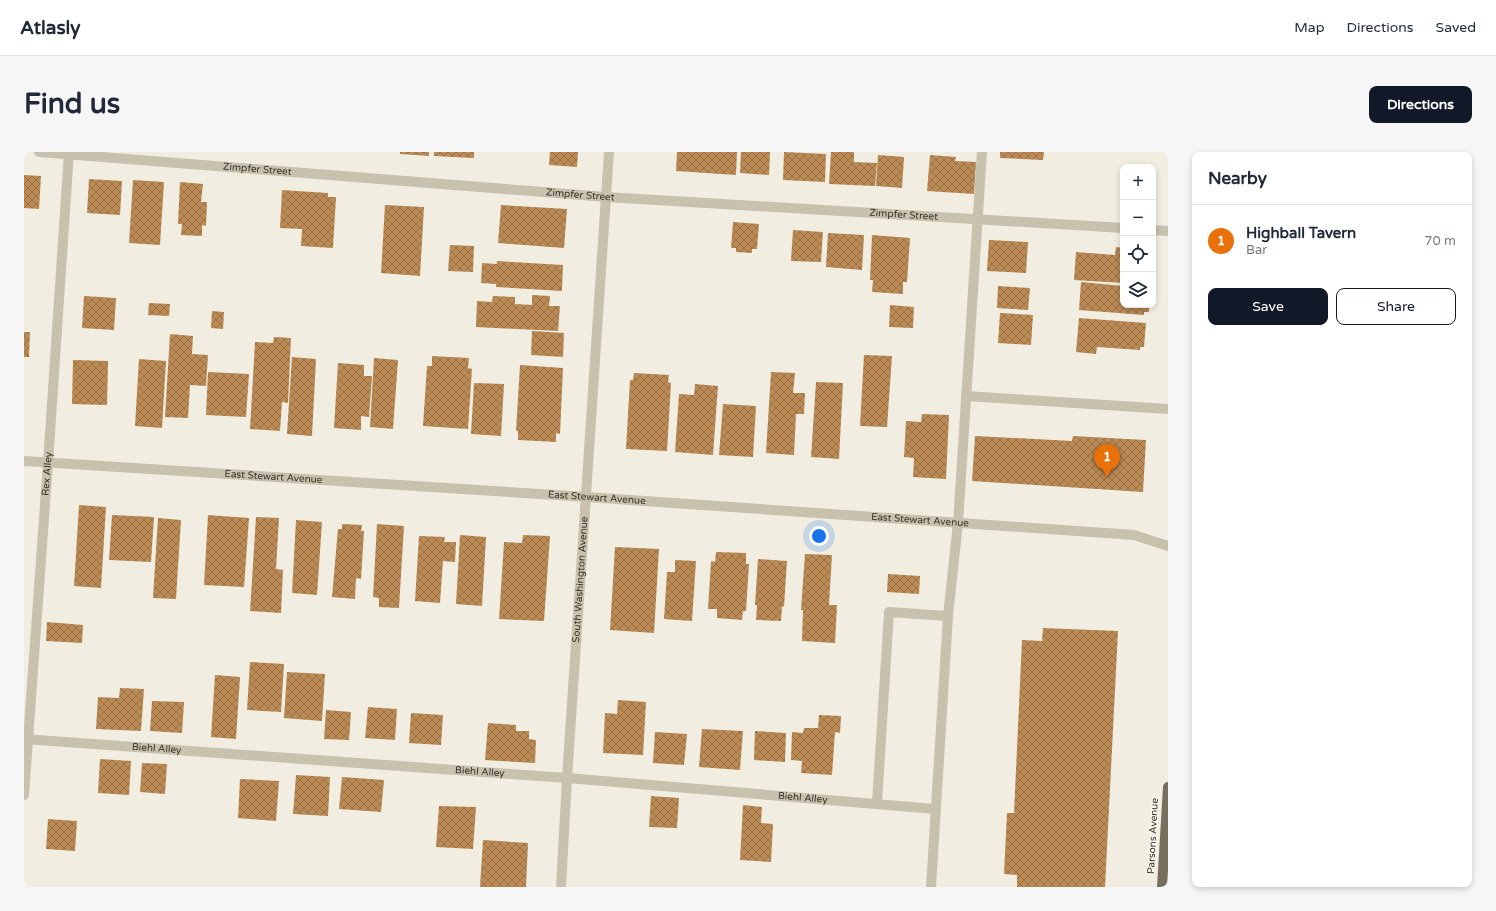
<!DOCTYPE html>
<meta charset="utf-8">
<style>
:root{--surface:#fff;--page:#f6f6f7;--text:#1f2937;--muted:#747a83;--line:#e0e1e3;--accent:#111827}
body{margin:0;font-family:"Varela Round",sans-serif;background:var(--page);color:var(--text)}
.controls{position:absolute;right:12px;top:12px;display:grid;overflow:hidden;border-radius:8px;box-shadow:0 2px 6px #0003}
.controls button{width:36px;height:36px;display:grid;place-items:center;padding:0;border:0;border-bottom:1px solid var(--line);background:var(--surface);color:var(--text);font:20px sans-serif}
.you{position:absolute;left:795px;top:384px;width:14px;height:14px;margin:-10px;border:3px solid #fff;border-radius:50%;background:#1a73e8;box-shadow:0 0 0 6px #1a73e833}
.badge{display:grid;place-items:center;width:26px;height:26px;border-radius:50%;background:var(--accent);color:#fff;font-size:13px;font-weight:700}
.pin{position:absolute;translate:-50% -33px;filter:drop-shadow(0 1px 2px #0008)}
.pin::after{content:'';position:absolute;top:21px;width:14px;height:12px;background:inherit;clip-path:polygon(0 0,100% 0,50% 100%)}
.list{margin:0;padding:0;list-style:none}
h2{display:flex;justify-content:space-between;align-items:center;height:52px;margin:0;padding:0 16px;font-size:17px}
h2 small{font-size:13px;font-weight:400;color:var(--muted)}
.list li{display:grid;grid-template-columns:26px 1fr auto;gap:12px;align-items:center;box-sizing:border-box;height:72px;padding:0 16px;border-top:1px solid var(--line)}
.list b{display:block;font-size:15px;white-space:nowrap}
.list p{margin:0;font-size:13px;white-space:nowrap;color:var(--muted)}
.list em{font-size:13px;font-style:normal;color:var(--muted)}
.actions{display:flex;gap:8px;padding:12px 16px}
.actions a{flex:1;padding:9px 0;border:1px solid var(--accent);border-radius:8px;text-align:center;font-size:14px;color:var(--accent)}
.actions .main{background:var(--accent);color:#fff}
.icon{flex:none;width:22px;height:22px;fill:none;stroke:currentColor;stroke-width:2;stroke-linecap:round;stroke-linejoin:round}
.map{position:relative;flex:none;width:1144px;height:735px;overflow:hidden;border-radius:8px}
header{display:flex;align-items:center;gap:24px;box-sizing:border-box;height:56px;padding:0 20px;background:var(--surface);border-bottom:1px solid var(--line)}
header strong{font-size:19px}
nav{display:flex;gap:22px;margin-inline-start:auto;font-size:14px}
.intro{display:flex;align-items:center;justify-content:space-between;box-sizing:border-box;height:96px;padding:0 24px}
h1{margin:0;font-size:28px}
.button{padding:10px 18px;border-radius:8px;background:var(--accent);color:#fff;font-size:14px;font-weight:700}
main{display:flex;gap:24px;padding:0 24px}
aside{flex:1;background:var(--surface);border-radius:8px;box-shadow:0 2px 6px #0003}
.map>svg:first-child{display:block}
</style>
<header>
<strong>Atlasly</strong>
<nav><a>Map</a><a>Directions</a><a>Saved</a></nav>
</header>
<div class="intro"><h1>Find us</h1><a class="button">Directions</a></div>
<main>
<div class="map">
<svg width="1144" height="735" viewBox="0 0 1144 735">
<defs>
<pattern id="building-cross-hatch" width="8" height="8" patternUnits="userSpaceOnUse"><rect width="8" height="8" fill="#bb8a55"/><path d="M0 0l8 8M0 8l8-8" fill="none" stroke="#997147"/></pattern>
</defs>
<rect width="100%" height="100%" fill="#f1eee1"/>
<!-- building -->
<g fill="url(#building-cross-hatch)">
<polygon points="376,0 405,0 405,4 376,2"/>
<polygon points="410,0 450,0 450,6 410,4"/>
<polygon points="526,0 554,0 553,15 525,13"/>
<polygon points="653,0 713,0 712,23 652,19"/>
<polygon points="717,0 746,0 745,23 716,21"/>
<polygon points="760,0 802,2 801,30 759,28"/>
<polygon points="807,0 830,0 830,10 853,11 851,34 805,32"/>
<polygon points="976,0 1020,0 1019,8 976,6"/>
<polygon points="854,3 880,5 878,36 852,34"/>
<polygon points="906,3 932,5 931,9 952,10 950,42 903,39"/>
<polygon points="0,23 17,24 15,57 0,56"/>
<polygon points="65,27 98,29 96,63 63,61"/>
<polygon points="109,28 140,30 136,93 105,91"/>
<polygon points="156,30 179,32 177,50 183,50 182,74 178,73 178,84 157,83 158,72 154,72"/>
<polygon points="258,38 304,41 304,45 312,45 309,96 277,94 278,77 256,76"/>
<polygon points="361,53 400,55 396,124 357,121"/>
<polygon points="477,53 543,57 540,96 474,91"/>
<polygon points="709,70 735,72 733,97 728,97 728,101 712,100 712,96 707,96"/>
<polygon points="769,78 799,80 797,110 767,109"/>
<polygon points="804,81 840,83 838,118 802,115"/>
<polygon points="848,83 886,86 883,130 879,130 879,142 848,140 849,128 846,128"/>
<polygon points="965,88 1004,90 1002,121 963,119"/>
<polygon points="426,93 450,94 449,120 424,119"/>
<polygon points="1092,95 1099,96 1099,131 1050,128 1052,100 1091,103"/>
<polygon points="473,109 539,113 538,139 472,135 472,132 457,131 458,111 473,112"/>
<polygon points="1057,130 1099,134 1099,153 1125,153 1125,160 1120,160 1120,163 1055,158"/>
<polygon points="974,134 1006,136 1004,158 973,156"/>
<polygon points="508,143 526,144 525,154 536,154 534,179 452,175 453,149 468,150 469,144 491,145 491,152 508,153"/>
<polygon points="60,144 92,146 90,178 58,176"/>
<polygon points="125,151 146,152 145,164 124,163"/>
<polygon points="866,153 890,155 889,176 865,175"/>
<polygon points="188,159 200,160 199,177 187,176"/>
<polygon points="976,161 1009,163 1007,193 974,191"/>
<polygon points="1055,166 1122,171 1120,195 1116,195 1116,198 1073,195 1072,202 1052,200"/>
<polygon points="508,179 540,181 539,205 507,203"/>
<polygon points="0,180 6,180 5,205 0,205"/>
<polygon points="146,182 169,184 168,202 184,203 182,234 166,233 164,266 141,265"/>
<polygon points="250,185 267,186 264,251 258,250 256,279 226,277 231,190 249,191"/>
<polygon points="840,203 868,204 863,275 836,274"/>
<polygon points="408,204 445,206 444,216 448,217 444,277 399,274 403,214 408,214"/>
<polygon points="268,205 292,207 288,284 263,282"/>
<polygon points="350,206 374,208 369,277 346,275"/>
<polygon points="115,207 142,209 138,276 111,274"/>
<polygon points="49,208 84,209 83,253 48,252"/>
<polygon points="314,211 340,213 340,224 348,224 345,265 337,264 337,278 310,276"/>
<polygon points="496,213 539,216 536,282 532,281 532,290 494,288 494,279 492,279"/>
<polygon points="184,220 225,222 222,265 182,263"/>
<polygon points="747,220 771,221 769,241 781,241 780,262 772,262 770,303 742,301"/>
<polygon points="610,221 645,223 644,230 647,231 643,299 602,297 606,228 609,228"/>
<polygon points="792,230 819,231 815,307 787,305"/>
<polygon points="450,231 480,232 477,284 447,282"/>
<polygon points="671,232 694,234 689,303 651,300 655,242 670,243"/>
<polygon points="699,252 732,254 729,305 695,303"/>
<polygon points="898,262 925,263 922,327 889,325 890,306 880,305 882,269 897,270"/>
<polygon points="951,284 1048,289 1049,284 1122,288 1119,340 948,329"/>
<polygon points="55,353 82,355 77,436 50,434"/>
<polygon points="88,363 130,365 127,410 85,408"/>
<polygon points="184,363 225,366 220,435 180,433"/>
<polygon points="232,365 255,366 252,417 259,418 257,461 226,459"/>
<polygon points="134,366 157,368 152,447 129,446"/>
<polygon points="272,368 298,370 293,443 268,441"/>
<polygon points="318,372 338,373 337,379 340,379 337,427 332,426 331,447 308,445 314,377 318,377"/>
<polygon points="353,372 380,374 375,456 355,455 355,446 349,445"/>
<polygon points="436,383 462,385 458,454 432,452"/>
<polygon points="499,383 526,384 520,469 475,467 480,390 498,391"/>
<polygon points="395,384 421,385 420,390 432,390 431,410 419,409 416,451 391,449"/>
<polygon points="591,395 635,397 630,481 586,478"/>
<polygon points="692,400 722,401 722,412 725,412 722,459 719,459 718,468 693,466 693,457 684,457 687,409 691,410"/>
<polygon points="781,402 808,403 805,453 813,453 811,491 778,489 779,458 777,458"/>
<polygon points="734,407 763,409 760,455 758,454 757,469 732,468 733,453 731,453"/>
<polygon points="651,408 672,409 668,469 640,467 643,420 651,420"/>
<polygon points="864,422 896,424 895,442 863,440"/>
<polygon points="23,470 59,473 58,491 22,489"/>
<polygon points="1019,476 1094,479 1081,735 993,735 993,723 980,722 983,661 990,661 998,488 1018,489"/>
<polygon points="226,510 260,512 257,560 223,558"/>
<polygon points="263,520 301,522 298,569 260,566"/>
<polygon points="191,523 216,525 212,587 187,585"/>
<polygon points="96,536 120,537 117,579 72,577 74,545 95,546"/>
<polygon points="594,548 622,550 619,603 579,601 581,561 593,562"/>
<polygon points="128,549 160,550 158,581 126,579"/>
<polygon points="344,555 373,557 371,588 341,586"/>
<polygon points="302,558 327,560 325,588 300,587"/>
<polygon points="387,561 419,563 417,593 385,591"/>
<polygon points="795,563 817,564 816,581 811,580 808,623 777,621 778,609 767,608 768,580 779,581 780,576 794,576"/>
<polygon points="464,571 492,573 492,579 505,579 505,587 512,588 511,611 461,608"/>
<polygon points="678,577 719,579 716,618 675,615"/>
<polygon points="731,579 762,581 761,610 730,608"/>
<polygon points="631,580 663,582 660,613 629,611"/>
<polygon points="76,607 107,609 105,643 74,641"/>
<polygon points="118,611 143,612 141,642 116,640"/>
<polygon points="272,623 306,625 304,664 269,662"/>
<polygon points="318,625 360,628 357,660 315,657"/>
<polygon points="216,627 255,629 252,669 214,666"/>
<polygon points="627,644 655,646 653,676 625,675"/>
<polygon points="719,653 738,655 737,671 749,672 747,710 716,708"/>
<polygon points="415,654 452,655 449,697 412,695"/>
<polygon points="24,667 53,669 51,699 22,697"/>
<polygon points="459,688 504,691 502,735 456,735"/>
</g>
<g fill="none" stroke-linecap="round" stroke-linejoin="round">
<!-- minor -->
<g stroke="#c8c1ad" stroke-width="10">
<path id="s1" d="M15,0L582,45L1099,76"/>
<polyline points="1129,78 1144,79"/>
<polyline points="942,244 1144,257"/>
<path id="s2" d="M0,309L563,345L1110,383L1144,394"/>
<path id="s3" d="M0,587L543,626L911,657"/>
<path id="s4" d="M0,643L24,311L45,0"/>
<polyline points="853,651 865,460 924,464"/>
<path id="s5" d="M537,735L543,626L585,0"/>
<polyline points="907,735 924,464 934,371 958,0"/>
</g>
<!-- major -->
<polyline stroke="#786e5e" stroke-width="10" points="1138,735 1144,635"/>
</g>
<g text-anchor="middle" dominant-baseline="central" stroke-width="3" stroke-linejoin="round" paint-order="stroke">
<!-- street labels -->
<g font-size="10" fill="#38332b" stroke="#f9f7ed">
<text stroke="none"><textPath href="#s1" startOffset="219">Zimpfer Street</textPath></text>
<text stroke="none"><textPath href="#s1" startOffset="543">Zimpfer Street</textPath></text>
<text stroke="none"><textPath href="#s1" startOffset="867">Zimpfer Street</textPath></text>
<text stroke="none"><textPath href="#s4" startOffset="322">Rex Alley</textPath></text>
<text stroke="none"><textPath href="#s2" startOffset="250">East Stewart Avenue</textPath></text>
<text stroke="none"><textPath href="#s2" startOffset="574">East Stewart Avenue</textPath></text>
<text stroke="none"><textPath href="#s2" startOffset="898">East Stewart Avenue</textPath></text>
<text stroke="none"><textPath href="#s5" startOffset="308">South Washington Avenue</textPath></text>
<text stroke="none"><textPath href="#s3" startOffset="133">Biehl Alley</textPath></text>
<text stroke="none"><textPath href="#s3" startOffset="457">Biehl Alley</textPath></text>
<text stroke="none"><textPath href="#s3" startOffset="781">Biehl Alley</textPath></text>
<text transform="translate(1129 684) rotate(-87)">Parsons Avenue</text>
</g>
</g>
</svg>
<div class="controls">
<button>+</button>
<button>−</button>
<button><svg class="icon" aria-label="locate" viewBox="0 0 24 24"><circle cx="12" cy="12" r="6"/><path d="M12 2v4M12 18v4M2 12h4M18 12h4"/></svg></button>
<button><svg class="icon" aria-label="layers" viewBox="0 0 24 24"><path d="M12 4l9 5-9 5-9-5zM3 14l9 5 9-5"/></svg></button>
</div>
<div class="you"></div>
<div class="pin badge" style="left:1083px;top:325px;background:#e8710a">1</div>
</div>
<aside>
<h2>Nearby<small></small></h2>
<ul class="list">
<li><span class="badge" style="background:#e8710a">1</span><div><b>Highball Tavern</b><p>Bar</p></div><em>70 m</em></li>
</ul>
<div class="actions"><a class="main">Save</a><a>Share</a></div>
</aside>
</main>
